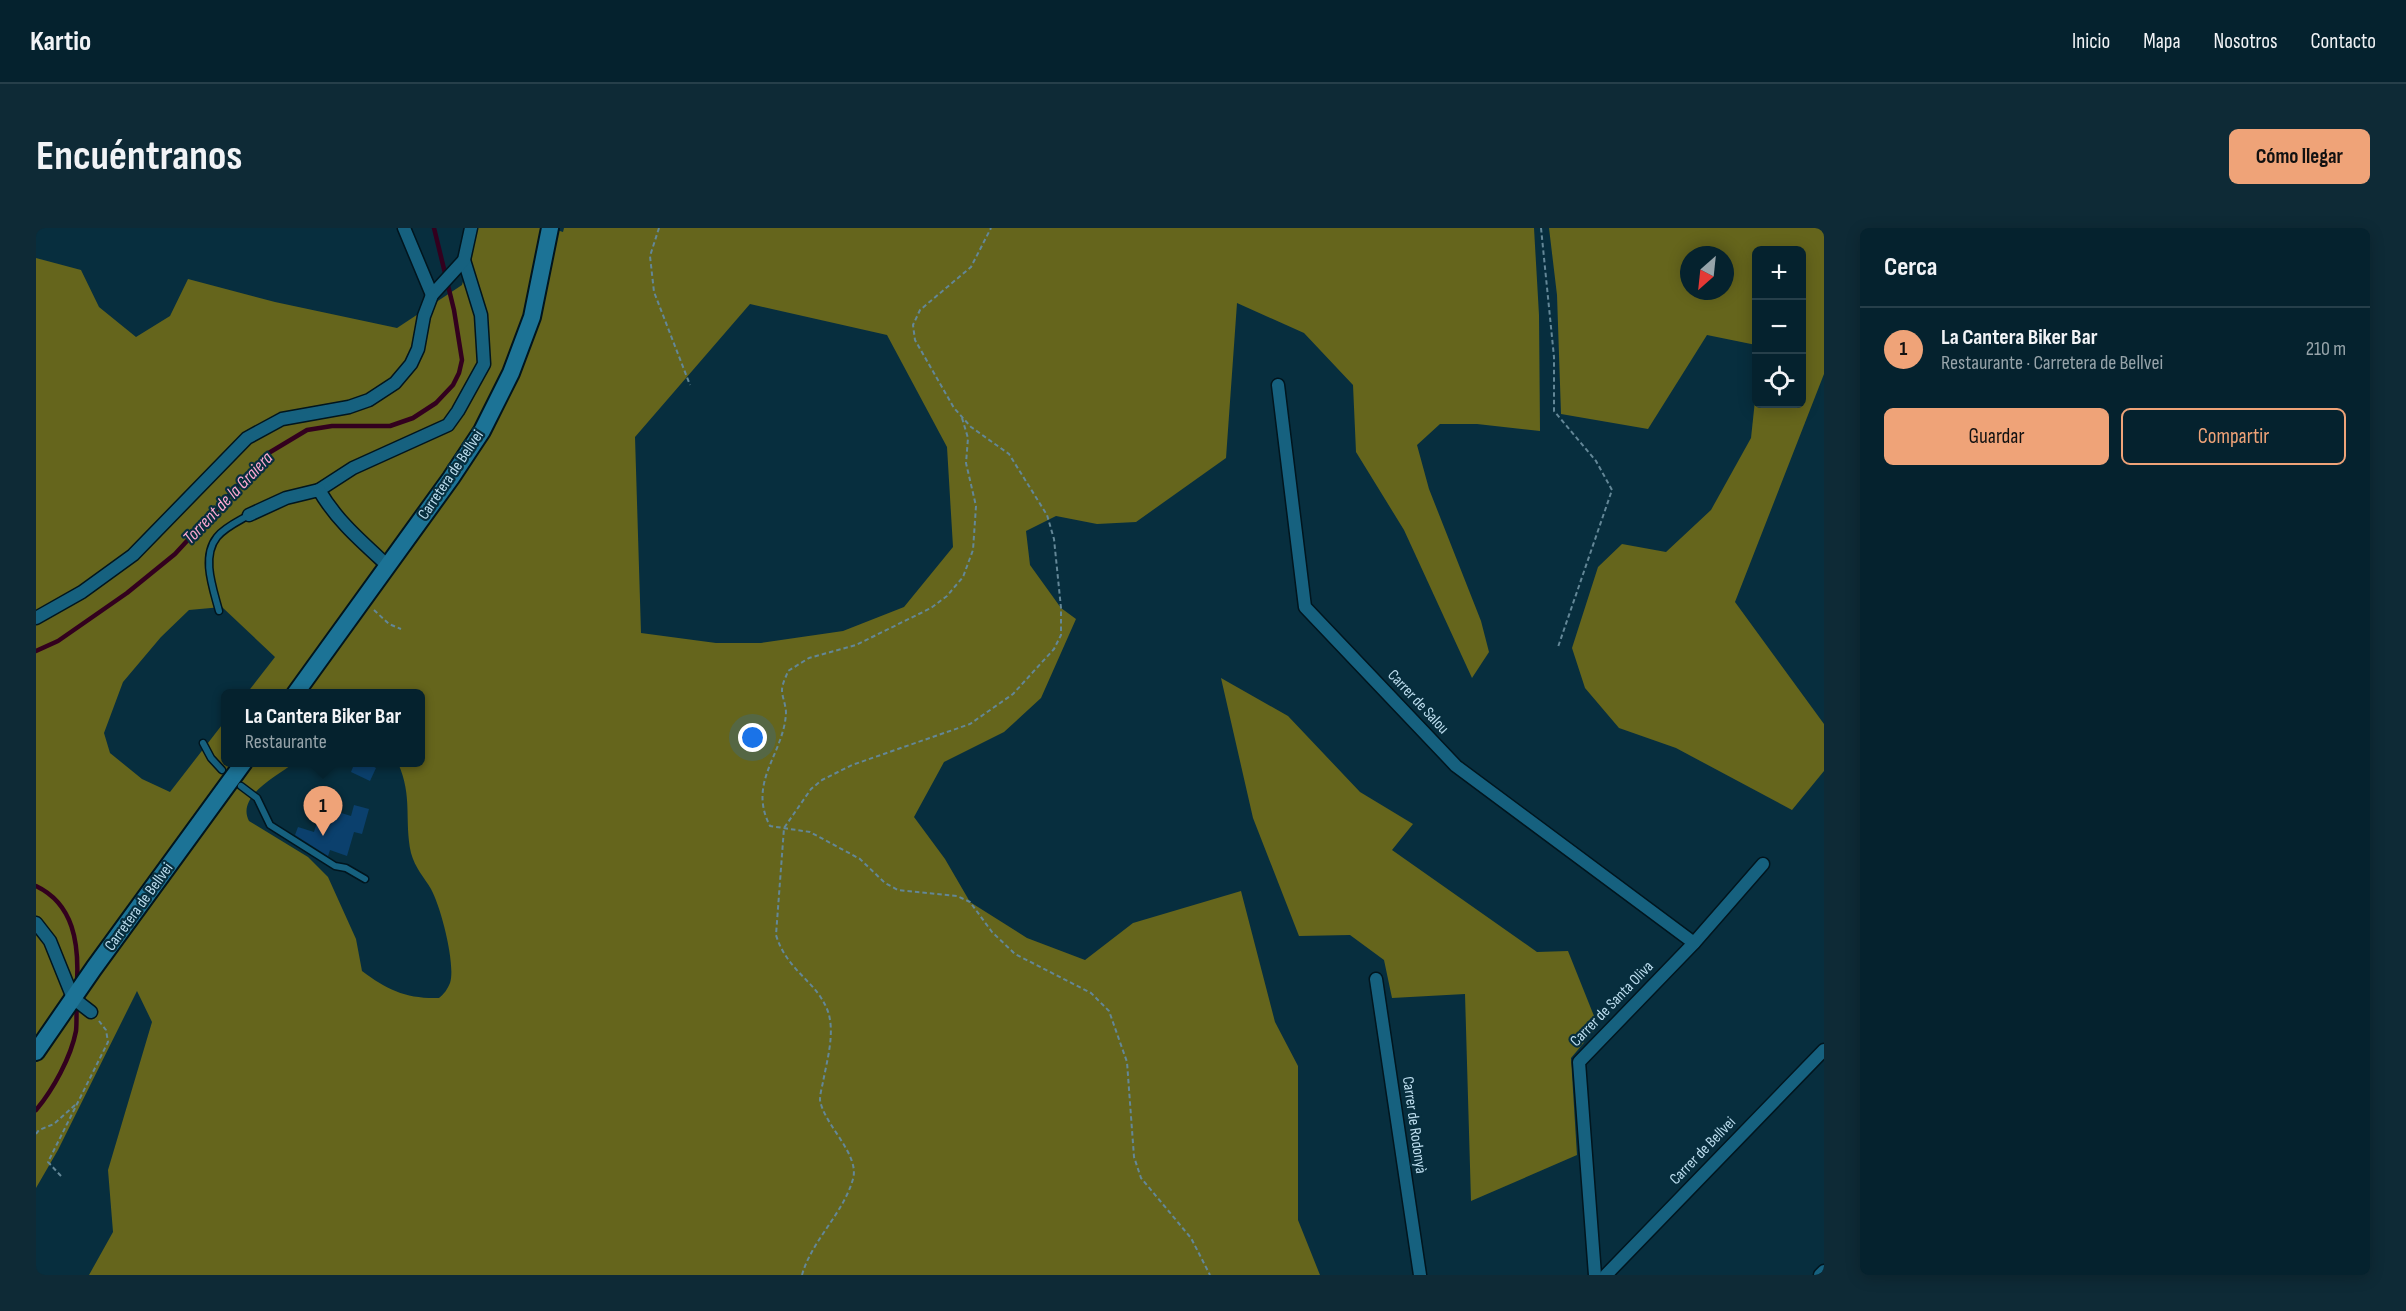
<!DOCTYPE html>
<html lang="es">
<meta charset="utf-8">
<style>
:root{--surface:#05222e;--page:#0e2a36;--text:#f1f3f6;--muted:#97a4aa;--line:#263f4a;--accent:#efa378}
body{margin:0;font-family:"Sofia Sans Condensed",sans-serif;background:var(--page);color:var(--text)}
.controls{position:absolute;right:18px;top:18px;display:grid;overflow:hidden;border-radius:9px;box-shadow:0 3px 15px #0003}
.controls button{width:54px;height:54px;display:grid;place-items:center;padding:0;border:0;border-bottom:2px solid var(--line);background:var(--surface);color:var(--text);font:30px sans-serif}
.compass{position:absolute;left:1644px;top:18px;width:54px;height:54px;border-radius:50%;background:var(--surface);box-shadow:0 3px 15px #0003;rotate:207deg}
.you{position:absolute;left:717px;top:510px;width:21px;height:21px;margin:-15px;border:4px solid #fff;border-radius:50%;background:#1a73e8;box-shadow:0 0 0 9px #1a73e833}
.badge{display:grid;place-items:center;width:39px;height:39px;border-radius:50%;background:var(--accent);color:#111;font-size:20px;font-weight:700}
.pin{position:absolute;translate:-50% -50px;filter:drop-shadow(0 2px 3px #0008)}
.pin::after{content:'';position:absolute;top:32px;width:21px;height:18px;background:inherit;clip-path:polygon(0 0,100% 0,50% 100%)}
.popup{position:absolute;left:185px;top:461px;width:204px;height:78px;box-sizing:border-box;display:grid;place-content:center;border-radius:9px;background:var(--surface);filter:drop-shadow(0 2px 4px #0005);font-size:20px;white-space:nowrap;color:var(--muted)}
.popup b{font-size:22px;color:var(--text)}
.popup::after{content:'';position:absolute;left:50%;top:100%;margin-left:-12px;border:12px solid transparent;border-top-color:var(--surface)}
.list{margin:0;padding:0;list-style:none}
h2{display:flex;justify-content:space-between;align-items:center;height:78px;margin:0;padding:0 24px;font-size:26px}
h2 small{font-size:20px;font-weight:400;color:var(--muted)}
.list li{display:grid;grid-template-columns:39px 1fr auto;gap:18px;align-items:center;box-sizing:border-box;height:84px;padding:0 24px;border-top:2px solid var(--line)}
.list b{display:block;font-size:22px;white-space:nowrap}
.list p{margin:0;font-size:20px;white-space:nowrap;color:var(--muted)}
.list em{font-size:20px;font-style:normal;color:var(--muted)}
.actions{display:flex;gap:12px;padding:18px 24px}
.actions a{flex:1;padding:14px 0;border:2px solid var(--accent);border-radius:9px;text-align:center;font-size:21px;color:var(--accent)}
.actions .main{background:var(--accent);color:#111}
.icon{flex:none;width:33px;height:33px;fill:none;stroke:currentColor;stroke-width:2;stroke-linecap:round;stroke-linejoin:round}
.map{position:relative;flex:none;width:1788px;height:1047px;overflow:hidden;border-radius:9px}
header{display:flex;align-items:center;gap:36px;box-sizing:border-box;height:84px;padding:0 30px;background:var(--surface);border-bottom:2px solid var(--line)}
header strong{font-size:28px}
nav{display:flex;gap:33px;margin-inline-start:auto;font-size:21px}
.intro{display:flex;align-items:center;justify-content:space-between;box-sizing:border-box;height:144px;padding:0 36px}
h1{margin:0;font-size:42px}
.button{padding:15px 27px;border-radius:9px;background:var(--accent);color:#111;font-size:21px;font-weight:700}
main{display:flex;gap:36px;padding:0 36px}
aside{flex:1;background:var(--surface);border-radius:9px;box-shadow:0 3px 15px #0003}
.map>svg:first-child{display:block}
</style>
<header>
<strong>Kartio</strong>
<nav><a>Inicio</a><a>Mapa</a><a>Nosotros</a><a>Contacto</a></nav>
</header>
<div class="intro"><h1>Encuéntranos</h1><a class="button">Cómo llegar</a></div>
<main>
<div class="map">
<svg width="1788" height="1047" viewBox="0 0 1788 1047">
<rect width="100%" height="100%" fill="#072e3e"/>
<!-- forest -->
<g fill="#65651c" fill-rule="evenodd">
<path d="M442,0H515L527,4L528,0H1498L1503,87L1504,203L1441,196H1404L1381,217L1393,261L1445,393L1453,424L1436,450L1368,302L1320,224L1317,157L1268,105L1201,75L1190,230L1100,294L1061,296L1020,288L990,303L994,337L1025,380L1040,391L1005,470L968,504L908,534L878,589L909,631L934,674L991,710L1049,732L1097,695L1205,663L1239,794L1262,838V992L1284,1047H53L77,1004L72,942L116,794L101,763L22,922L0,960V30L45,42L63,79L100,109L134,88L152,51L239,74L361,100L426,57ZM714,76L851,107L911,219L917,319L868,379L807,403L725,415H680L605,405L599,209ZM186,379L239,429L211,465L385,466V534L362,535C377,569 368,592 375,625C379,640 388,649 395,661C405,679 420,737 414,755C411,762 408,766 403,770C371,771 351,762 326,743L320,711L292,649L272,629L213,593C200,568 241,548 258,535L190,534L189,493L134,564L106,551L74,525L68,505L87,454L125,409L153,382Z"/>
<path d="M1513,0H1788V146L1699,374L1788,496V543L1756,582L1640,520L1583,500L1549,460L1536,420L1562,339L1586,316L1630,324L1675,282L1715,210L1720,163V176H1766V22H1720V117L1671,107L1612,201L1525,186L1521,67ZM1653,27H1689V63H1653Z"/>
<polygon points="1185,450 1252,488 1324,564 1377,596 1356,622 1501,724 1532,723 1562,798 1535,830 1541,927 1435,973 1429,766 1356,770 1348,732 1314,707 1263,708 1217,590"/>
</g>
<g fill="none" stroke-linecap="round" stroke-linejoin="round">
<!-- stream -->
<g stroke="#33001e" stroke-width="4.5">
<polyline points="0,423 22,413 91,365 139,326 231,226 271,202 296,198 354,198 377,190 400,175 417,157 423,145 426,132 418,82 398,0"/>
<path d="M0,658C38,676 43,716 41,754"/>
<path d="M0,882C17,862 35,829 40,803C41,794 40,784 41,775"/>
</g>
</g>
<!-- building -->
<g fill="#0b406d">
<polygon points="319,534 329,534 340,540 334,553 315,544"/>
<polygon points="318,577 333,581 326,606 318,604 311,628 294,622 292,628 259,607 262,599 278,604 286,579 315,588"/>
</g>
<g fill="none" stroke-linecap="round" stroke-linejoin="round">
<!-- lane casing -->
<g stroke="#01151e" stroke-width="9">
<g id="lane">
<path d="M183,383C177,360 165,329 181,309C189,299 203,293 213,287"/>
<polyline points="167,515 175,530 186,542"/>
<polyline points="205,558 221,570 234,597 299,638 310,640 329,651"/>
</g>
</g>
<!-- street casing -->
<g stroke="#01151e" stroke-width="15">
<g id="street">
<polyline points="368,0 396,67"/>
<polyline points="1242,157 1269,379 1420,538 1658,715"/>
<polyline points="283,262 317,240 412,197 422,183 448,136 445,87 428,32"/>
<path d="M213,287L250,270L283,262C300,292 326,314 352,338"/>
<polyline points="0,390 46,364 97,327 211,210 246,191 313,179 333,172 359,155 375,136 382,121 388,88 396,67 428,32 435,0"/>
<polyline points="0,695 14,713 37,770 55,784"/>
<polyline points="1340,751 1384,1047"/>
<polyline points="1559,1047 1543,834 1658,715 1727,636"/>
<polyline points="1570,1047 1788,822"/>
<polyline points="1784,1047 1788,1043"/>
</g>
</g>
<!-- secondary casing -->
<g stroke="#01151e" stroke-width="20">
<g id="secondary">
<polyline points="259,466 415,250 446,203 475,145 496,89 514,0"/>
<polyline points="0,824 58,740 208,534"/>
</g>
</g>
<!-- path -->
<g stroke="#638797" stroke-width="2" stroke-dasharray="4.5 3" stroke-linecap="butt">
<polyline points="623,0 614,28 618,64 654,157"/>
<polyline points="1505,0 1518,129 1518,183 1560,233 1576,262 1522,419"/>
<path d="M926,190L932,210L930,235L940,278L937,322L927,349L911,368L895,380L820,417L773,430L752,443C750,449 746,456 746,462C746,469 750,477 750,485C748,526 711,554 734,598L774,604L824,631L849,655L862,662L921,668L934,674L956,704L979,726L1055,765L1073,783L1091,834L1098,929L1105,950L1155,1010L1174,1047"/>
<polyline points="338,382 353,396 365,401"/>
<polyline points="0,906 3,902 18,896 39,877"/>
<polyline points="25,948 12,934 72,814 70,802 63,793"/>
<path d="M766,1047C776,1012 807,986 817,951C824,926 788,897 784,872C784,866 786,859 787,854C791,832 800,803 791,781C779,752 751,743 740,707L748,600L775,561L786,552L816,537L934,496L977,466L1018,421L1025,407V380L1018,311L1011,287L973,226L935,199L918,180L879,112L877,97L884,82L935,39L955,0"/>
</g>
<!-- lane -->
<use href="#lane" stroke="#16617f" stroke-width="6"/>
<!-- street -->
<use href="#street" stroke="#16617f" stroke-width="12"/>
<!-- secondary -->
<use href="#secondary" stroke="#1c7396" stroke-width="16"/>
</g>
<g text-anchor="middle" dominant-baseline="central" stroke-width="4.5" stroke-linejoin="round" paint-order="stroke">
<!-- street labels -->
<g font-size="16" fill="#bbdced" stroke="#072e3e">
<text transform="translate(415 247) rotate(-56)">Carretera de Bellvei</text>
<text transform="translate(1382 474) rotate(47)">Carrer de Salou</text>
<text transform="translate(103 679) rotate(-54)">Carretera de Bellvei</text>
<text transform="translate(1576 776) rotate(-46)">Carrer de Santa Oliva</text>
<text transform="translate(1378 897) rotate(82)">Carrer de Rodonyà</text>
<text transform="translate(1667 923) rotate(-46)">Carrer de Bellvei</text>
</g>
<!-- water labels -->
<g font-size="18" font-style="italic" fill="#fea8d1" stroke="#072e3e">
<text transform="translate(192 270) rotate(-46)">Torrent de la Graiera</text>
</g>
</g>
</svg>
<div class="controls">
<button>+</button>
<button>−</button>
<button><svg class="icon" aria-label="locate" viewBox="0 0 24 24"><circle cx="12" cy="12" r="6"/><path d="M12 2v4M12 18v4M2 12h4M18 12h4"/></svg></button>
</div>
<svg class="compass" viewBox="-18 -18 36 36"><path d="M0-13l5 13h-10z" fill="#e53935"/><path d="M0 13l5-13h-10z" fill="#97a4aa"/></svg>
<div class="you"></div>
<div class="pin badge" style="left:287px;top:608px">1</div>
<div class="popup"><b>La Cantera Biker Bar</b>Restaurante</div>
</div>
<aside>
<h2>Cerca<small></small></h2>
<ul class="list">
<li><span class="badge">1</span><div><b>La Cantera Biker Bar</b><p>Restaurante · Carretera de Bellvei</p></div><em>210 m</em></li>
</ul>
<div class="actions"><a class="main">Guardar</a><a>Compartir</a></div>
</aside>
</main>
